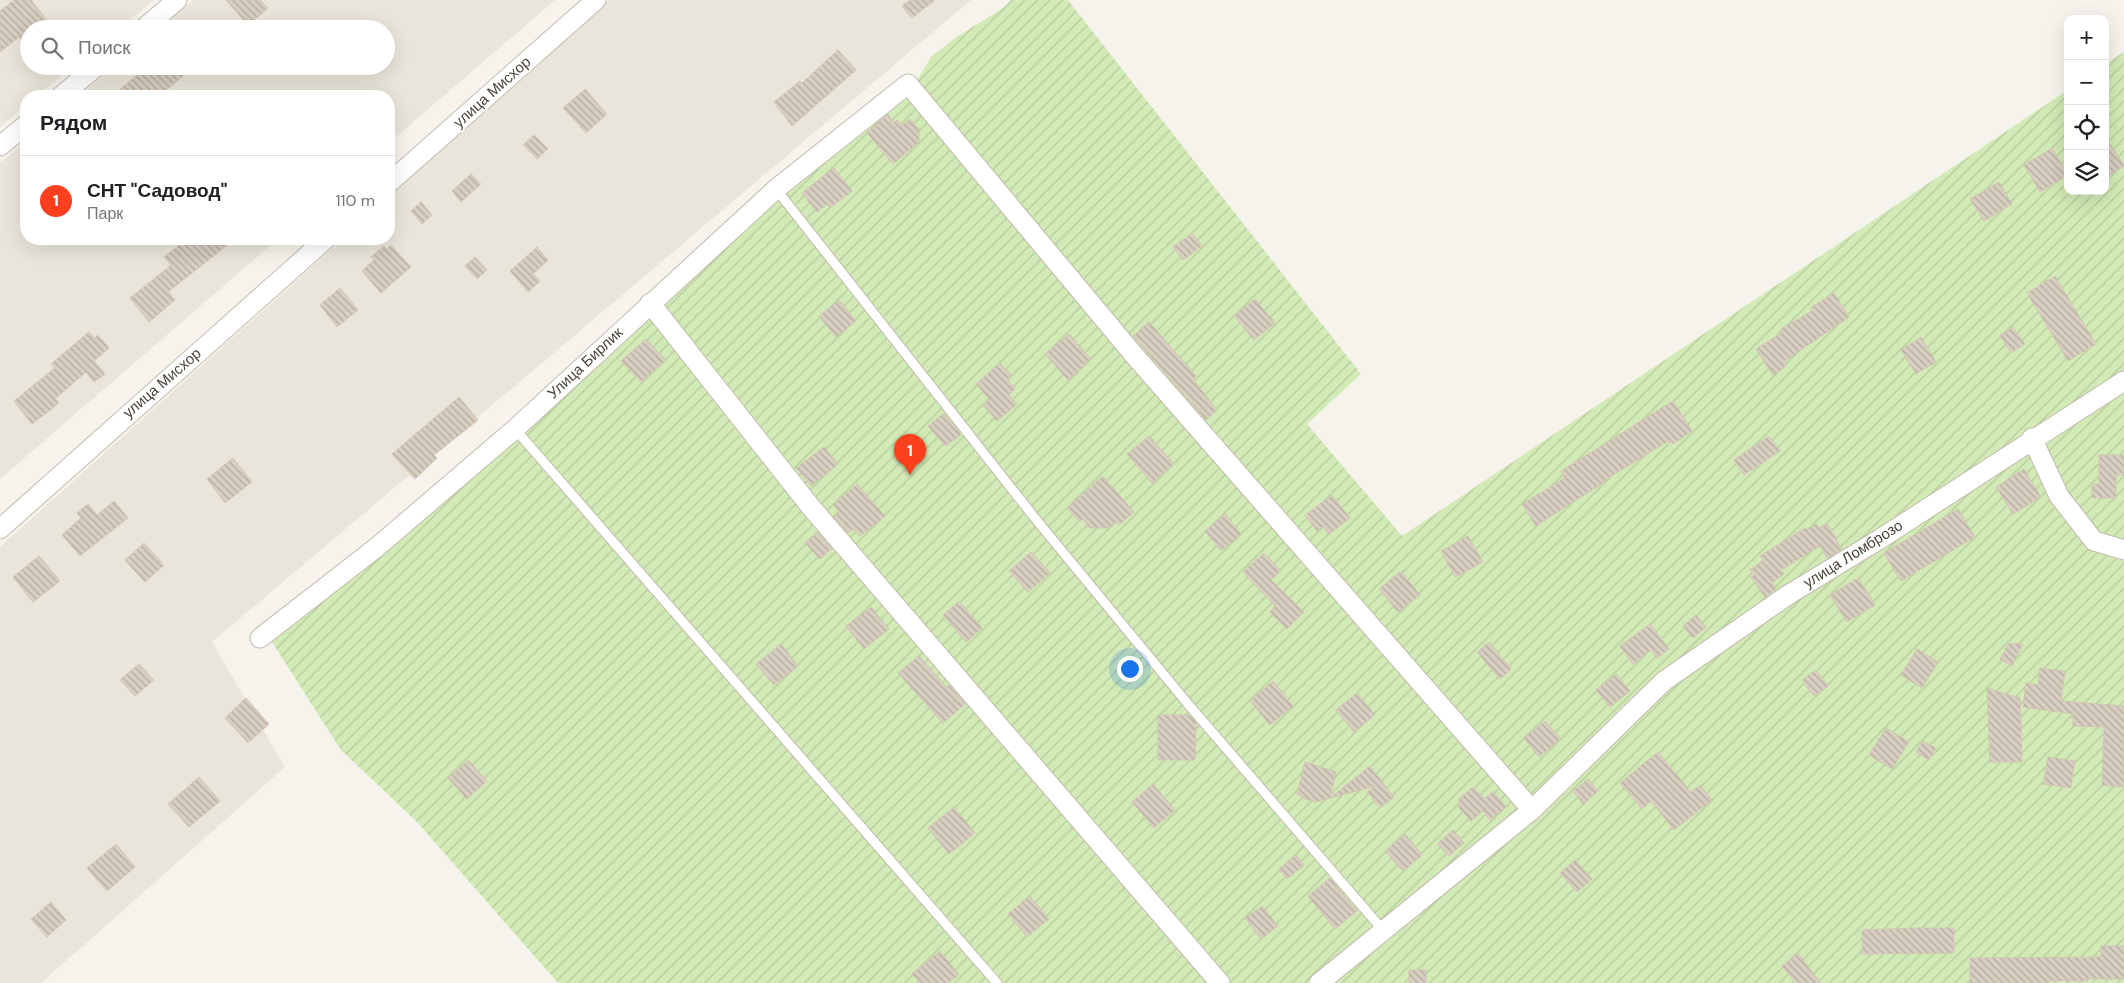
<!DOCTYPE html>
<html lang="ru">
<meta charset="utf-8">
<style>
:root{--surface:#fff;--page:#f2f2f2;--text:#202124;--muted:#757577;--line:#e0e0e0;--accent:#fc3f1d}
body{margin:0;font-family:"DM Sans",sans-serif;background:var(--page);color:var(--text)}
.controls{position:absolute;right:15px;top:15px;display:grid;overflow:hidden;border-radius:10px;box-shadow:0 5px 20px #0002}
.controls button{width:45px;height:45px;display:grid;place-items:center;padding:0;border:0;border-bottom:1px solid var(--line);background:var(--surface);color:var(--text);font:25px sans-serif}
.you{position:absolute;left:1129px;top:668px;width:18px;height:18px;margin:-12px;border:4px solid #fff;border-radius:50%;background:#1a73e8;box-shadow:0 0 0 8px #1a73e833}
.badge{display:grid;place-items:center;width:32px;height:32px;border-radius:50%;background:var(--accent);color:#fff;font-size:16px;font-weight:700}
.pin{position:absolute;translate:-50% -41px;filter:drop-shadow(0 1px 2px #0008)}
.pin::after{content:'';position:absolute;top:26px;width:18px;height:15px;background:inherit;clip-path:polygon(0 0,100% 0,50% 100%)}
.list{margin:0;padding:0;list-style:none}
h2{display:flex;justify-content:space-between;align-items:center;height:65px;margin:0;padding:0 20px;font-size:21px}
h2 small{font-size:16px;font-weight:400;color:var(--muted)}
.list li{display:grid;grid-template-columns:32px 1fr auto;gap:15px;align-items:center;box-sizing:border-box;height:90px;padding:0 20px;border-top:1px solid var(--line)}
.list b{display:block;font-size:19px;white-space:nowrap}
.list p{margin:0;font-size:16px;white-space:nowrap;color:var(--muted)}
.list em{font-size:16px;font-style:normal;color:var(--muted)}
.icon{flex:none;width:28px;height:28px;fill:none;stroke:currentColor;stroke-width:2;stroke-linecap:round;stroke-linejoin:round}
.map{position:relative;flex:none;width:2124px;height:983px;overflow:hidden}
.search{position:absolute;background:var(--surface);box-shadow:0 5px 20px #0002;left:20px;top:20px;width:375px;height:55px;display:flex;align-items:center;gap:12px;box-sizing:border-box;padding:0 18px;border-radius:28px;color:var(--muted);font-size:19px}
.panel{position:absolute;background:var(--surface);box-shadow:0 5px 20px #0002;left:20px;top:90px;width:375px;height:155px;border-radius:20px}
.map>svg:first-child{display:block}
</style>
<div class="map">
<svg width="2124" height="983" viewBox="0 0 2124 983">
<defs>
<pattern id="garden-furrows" width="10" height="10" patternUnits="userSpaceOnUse" patternTransform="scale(1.25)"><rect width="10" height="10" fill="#d2eab5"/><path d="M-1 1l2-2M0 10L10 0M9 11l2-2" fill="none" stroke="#b6ca9c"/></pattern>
<pattern id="building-back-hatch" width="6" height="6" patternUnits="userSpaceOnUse" patternTransform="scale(1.25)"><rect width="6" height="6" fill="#d8cfc1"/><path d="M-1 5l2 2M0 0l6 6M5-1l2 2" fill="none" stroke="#b1aa9e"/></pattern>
</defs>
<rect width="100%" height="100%" fill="#f6f3ec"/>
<!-- residential -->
<g fill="#eae5da">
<polygon points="0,0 154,0 119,29 29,29 29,66 73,66 37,96 26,96 26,105 0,127"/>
<polygon points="193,0 555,0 389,143 389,96 79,96 115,66 386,66 386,29 159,29"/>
<polygon points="608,0 971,0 212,642 285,767 41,983 0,983 0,547 343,239 389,239 389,197"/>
<polygon points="26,141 26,239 278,239 0,479 0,163"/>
</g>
<!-- garden -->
<polygon fill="url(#garden-furrows)" points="1011,0 1068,0 1361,374 1307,424 1402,536 2068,90 2068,191 2105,191 2105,64 2124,52 2124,983 558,983 417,822 341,750 270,639 526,429 790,190 905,100 931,57 955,38 1003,8"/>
<!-- building -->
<g fill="url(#building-back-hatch)" stroke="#d3c7b4">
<polygon points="14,0 31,0 47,20 35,29 29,29 29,34 22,40 19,37 0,52 0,11"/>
<polygon points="226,0 260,0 268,8 248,25"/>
<polygon points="910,0 935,0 912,18 902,6"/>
<polygon points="838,50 856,70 792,126 774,102 800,81 802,83"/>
<polygon points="148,66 195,66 159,96 112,96"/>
<polygon points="585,89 607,114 586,133 563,108"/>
<polygon points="888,114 894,123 897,120 902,125 910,119 919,129 919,142 893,164 867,133"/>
<polygon points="534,135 548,149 537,159 523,145"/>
<polygon points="2105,136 2124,166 2105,178"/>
<polygon points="2052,148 2068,175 2040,192 2024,165"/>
<polygon points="834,168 852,191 830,208 827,204 817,212 802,193"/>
<polygon points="471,174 481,184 461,202 452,191"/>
<polygon points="1999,182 2012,204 1984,221 1970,199"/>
<polygon points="421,202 432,215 422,224 411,211"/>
<polygon points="1192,233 1202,246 1183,260 1173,247"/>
<polygon points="187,239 235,239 168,292 175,300 149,322 130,298 171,265 164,257"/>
<polygon points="391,245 411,267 381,293 362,271 374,260 371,257 384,246 387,249"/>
<polygon points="537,247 548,260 533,274 540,281 528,292 510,271"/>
<polygon points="475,257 487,270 477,279 465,266"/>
<polygon points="2055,276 2096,344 2068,361 2027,293"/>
<polygon points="340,288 358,310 337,327 320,305"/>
<polygon points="1834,293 1849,317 1785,361 1787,365 1773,375 1756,349 1783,332 1781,329 1812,311 1810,308"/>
<polygon points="1255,299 1275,323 1254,340 1234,316"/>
<polygon points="839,300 856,321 836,337 819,316"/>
<polygon points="1149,322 1196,376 1193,379 1217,410 1206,420 1133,336"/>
<polygon points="2013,327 2025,344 2011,353 2000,335"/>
<polygon points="89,332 95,338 98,335 109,348 94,361 105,374 94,382 86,372 55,399 59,403 32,424 14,401 55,368 51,364"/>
<polygon points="1069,334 1091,359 1068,380 1045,354"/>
<polygon points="1921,337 1936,362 1916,374 1901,350"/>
<polygon points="646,339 666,360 641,382 621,361"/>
<polygon points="1000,363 1011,375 1007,379 1015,389 1009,395 1017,404 997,421 983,405 989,399 976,384"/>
<polygon points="459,397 478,420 434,455 437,458 415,479 392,454"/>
<polygon points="1673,401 1692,431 1673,444 1670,440 1605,480 1606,481 1536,526 1522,504 1565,478 1561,471"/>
<polygon points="944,413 961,435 945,446 928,426"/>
<polygon points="1149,436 1174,464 1152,483 1127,454"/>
<polygon points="1769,436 1780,451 1744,475 1734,460"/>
<polygon points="824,447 838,464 811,486 796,468"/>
<polygon points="2099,455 2124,455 2124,475 2116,475 2116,498 2092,498 2092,484 2099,484"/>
<polygon points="233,458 252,482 225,503 207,479"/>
<polygon points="2024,469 2041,497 2013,514 1996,487"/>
<polygon points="1103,476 1134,512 1119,525 1116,522 1108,528 1090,528 1082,519 1080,522 1067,508"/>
<polygon points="857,484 885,516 860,536 854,529 848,533 834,517 839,512 833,505"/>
<polygon points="1332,495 1350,518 1329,534 1323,527 1317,531 1305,515"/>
<polygon points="114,501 128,518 80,556 62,535 81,518 77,513 88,504 97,515"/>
<polygon points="1958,509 1975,537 1901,581 1884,553"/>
<polygon points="1225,514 1241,534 1221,551 1205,531"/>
<polygon points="1827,523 1842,549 1827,558 1820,546 1781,570 1784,574 1772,583 1776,589 1765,597 1751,577 1754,575 1750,570 1763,560 1760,556 1805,528 1807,530 1816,524 1819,528"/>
<polygon points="817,532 832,548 820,559 805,543"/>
<polygon points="1468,536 1483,562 1455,577 1441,551"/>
<polygon points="144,543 164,565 145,582 125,560"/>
<polygon points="1031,552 1050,573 1028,592 1009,571"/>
<polygon points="1264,553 1281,571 1271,580 1304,612 1287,629 1270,612 1275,606 1243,572"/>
<polygon points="39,556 60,581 33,602 13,577"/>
<polygon points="1401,571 1420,595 1398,612 1379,589"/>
<polygon points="1858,578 1875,605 1847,622 1830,595"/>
<polygon points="959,601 982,628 966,642 943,615"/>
<polygon points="871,607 889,629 864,649 846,626"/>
<polygon points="1696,615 1706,627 1693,638 1683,626"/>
<polygon points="1650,624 1669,649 1657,658 1651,650 1633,664 1620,646"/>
<polygon points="1489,642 1511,669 1500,679 1477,652"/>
<polygon points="2009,643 2023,644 2012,666 2000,659"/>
<polygon points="781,644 798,666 774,685 756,664"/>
<polygon points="1917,649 1938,662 1922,688 1901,675"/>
<polygon points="919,656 946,687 949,685 965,704 943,723 898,673"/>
<polygon points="139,664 154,680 135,696 120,680"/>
<polygon points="2040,668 2065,671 2061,701 2124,706 2124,787 2102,785 2104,727 2073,726 2073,714 2023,707 2026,683 2038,685"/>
<polygon points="1816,670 1828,686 1814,696 1802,680"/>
<polygon points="1616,674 1630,691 1610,707 1596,690"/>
<polygon points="1273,681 1293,706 1270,725 1250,701"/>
<polygon points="1987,688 2020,698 2022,762 1990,762"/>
<polygon points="1357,693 1375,715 1354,732 1336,710"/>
<polygon points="246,698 269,724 248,743 225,718"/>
<polygon points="1158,715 1189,715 1196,722 1195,760 1158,760"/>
<polygon points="1545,721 1561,739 1539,757 1524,738"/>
<polygon points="1886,728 1909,742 1892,769 1869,755"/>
<polygon points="1923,741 1936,748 1929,760 1916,752"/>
<polygon points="1658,752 1691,792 1700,785 1712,800 1674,830 1651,801 1642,809 1620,783"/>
<polygon points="2048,757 2075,761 2071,788 2043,784"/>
<polygon points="468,760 487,781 467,799 448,778"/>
<polygon points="1305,762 1336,772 1330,798 1370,766 1394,797 1380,808 1367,792 1375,786 1316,802 1305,799 1297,794"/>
<polygon points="199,777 220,801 189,827 168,804"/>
<polygon points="1588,779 1598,791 1583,804 1573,791"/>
<polygon points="1153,784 1175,810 1154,828 1132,802"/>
<polygon points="1473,787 1485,799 1493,791 1506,807 1490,820 1483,811 1471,821 1459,808 1459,799"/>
<polygon points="954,807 975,833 949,854 928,828"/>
<polygon points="1453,830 1464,843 1449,856 1437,844"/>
<polygon points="1405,834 1422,855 1403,871 1385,851"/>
<polygon points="116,844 135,867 107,891 87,868"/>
<polygon points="1296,855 1304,865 1287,879 1279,869"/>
<polygon points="1575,860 1592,879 1577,892 1560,873"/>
<polygon points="1330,878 1357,911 1335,929 1308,896"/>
<polygon points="1030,896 1049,919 1027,937 1008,914"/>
<polygon points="51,902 66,920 47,937 31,919"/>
<polygon points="1262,906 1278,926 1261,939 1245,918"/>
<polygon points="1918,928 1954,928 1954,953 1862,954 1862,930"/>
<polygon points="2101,946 2124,946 2124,979 2088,979 2088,981 2049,981 2049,983 1970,983 1970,958 2101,957"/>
<polygon points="940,951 959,975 948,983 920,983 912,974"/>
<polygon points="1798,953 1806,964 1821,983 1796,983 1782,966"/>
<rect x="1409" y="970" width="17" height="13"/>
</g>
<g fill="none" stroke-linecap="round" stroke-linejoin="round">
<!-- lane casing -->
<g stroke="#c2bbae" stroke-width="11">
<g id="lane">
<polyline points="776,189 1034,517 1188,704 1382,929"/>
<polyline points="515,429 997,983"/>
</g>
</g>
<!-- street casing -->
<g stroke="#c2bbae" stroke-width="21">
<g id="street">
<polyline points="143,29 177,0"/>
<polyline points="61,96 97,66"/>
<polyline points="0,146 26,125"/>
<polyline points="389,183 596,0"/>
<polyline points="650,303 810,506 1220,983"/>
<polyline points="2032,438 2059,496 2094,541 2124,550"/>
<polyline points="0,529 326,239"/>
<polyline points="260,638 377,547 515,429 776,189 908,84 1134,355 1532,810"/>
<polyline points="1319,983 1532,810 1664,681 1788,595 1880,539 2124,381"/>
</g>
</g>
<!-- lane -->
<use href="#lane" stroke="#fff" stroke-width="9"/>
<!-- street -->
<use href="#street" stroke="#fff" stroke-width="19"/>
</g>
<g text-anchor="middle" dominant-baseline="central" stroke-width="4" stroke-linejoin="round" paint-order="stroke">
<!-- street labels -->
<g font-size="15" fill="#4b4439" stroke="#fff">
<text transform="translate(492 92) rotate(-42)">улица Мисхор</text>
<text transform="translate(585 363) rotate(-43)">Улица Бирлик</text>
<text transform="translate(162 383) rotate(-41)">улица Мисхор</text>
<text transform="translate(1853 554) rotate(-32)">улица Ломброзо</text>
</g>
</g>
</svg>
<div class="controls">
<button>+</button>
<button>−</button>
<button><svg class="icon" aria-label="locate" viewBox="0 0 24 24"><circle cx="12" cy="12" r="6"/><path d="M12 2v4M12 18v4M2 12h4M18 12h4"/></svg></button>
<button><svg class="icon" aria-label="layers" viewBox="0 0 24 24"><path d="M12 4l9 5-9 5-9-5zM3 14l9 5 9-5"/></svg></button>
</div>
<div class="you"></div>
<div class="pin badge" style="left:910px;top:475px">1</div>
<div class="search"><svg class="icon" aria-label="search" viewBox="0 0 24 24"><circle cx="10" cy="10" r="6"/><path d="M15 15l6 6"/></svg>Поиск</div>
<section class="panel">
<h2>Рядом<small></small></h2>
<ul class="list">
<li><span class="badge">1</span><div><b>СНТ &quot;Садовод&quot;</b><p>Парк</p></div><em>110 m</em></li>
</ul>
</section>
</div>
